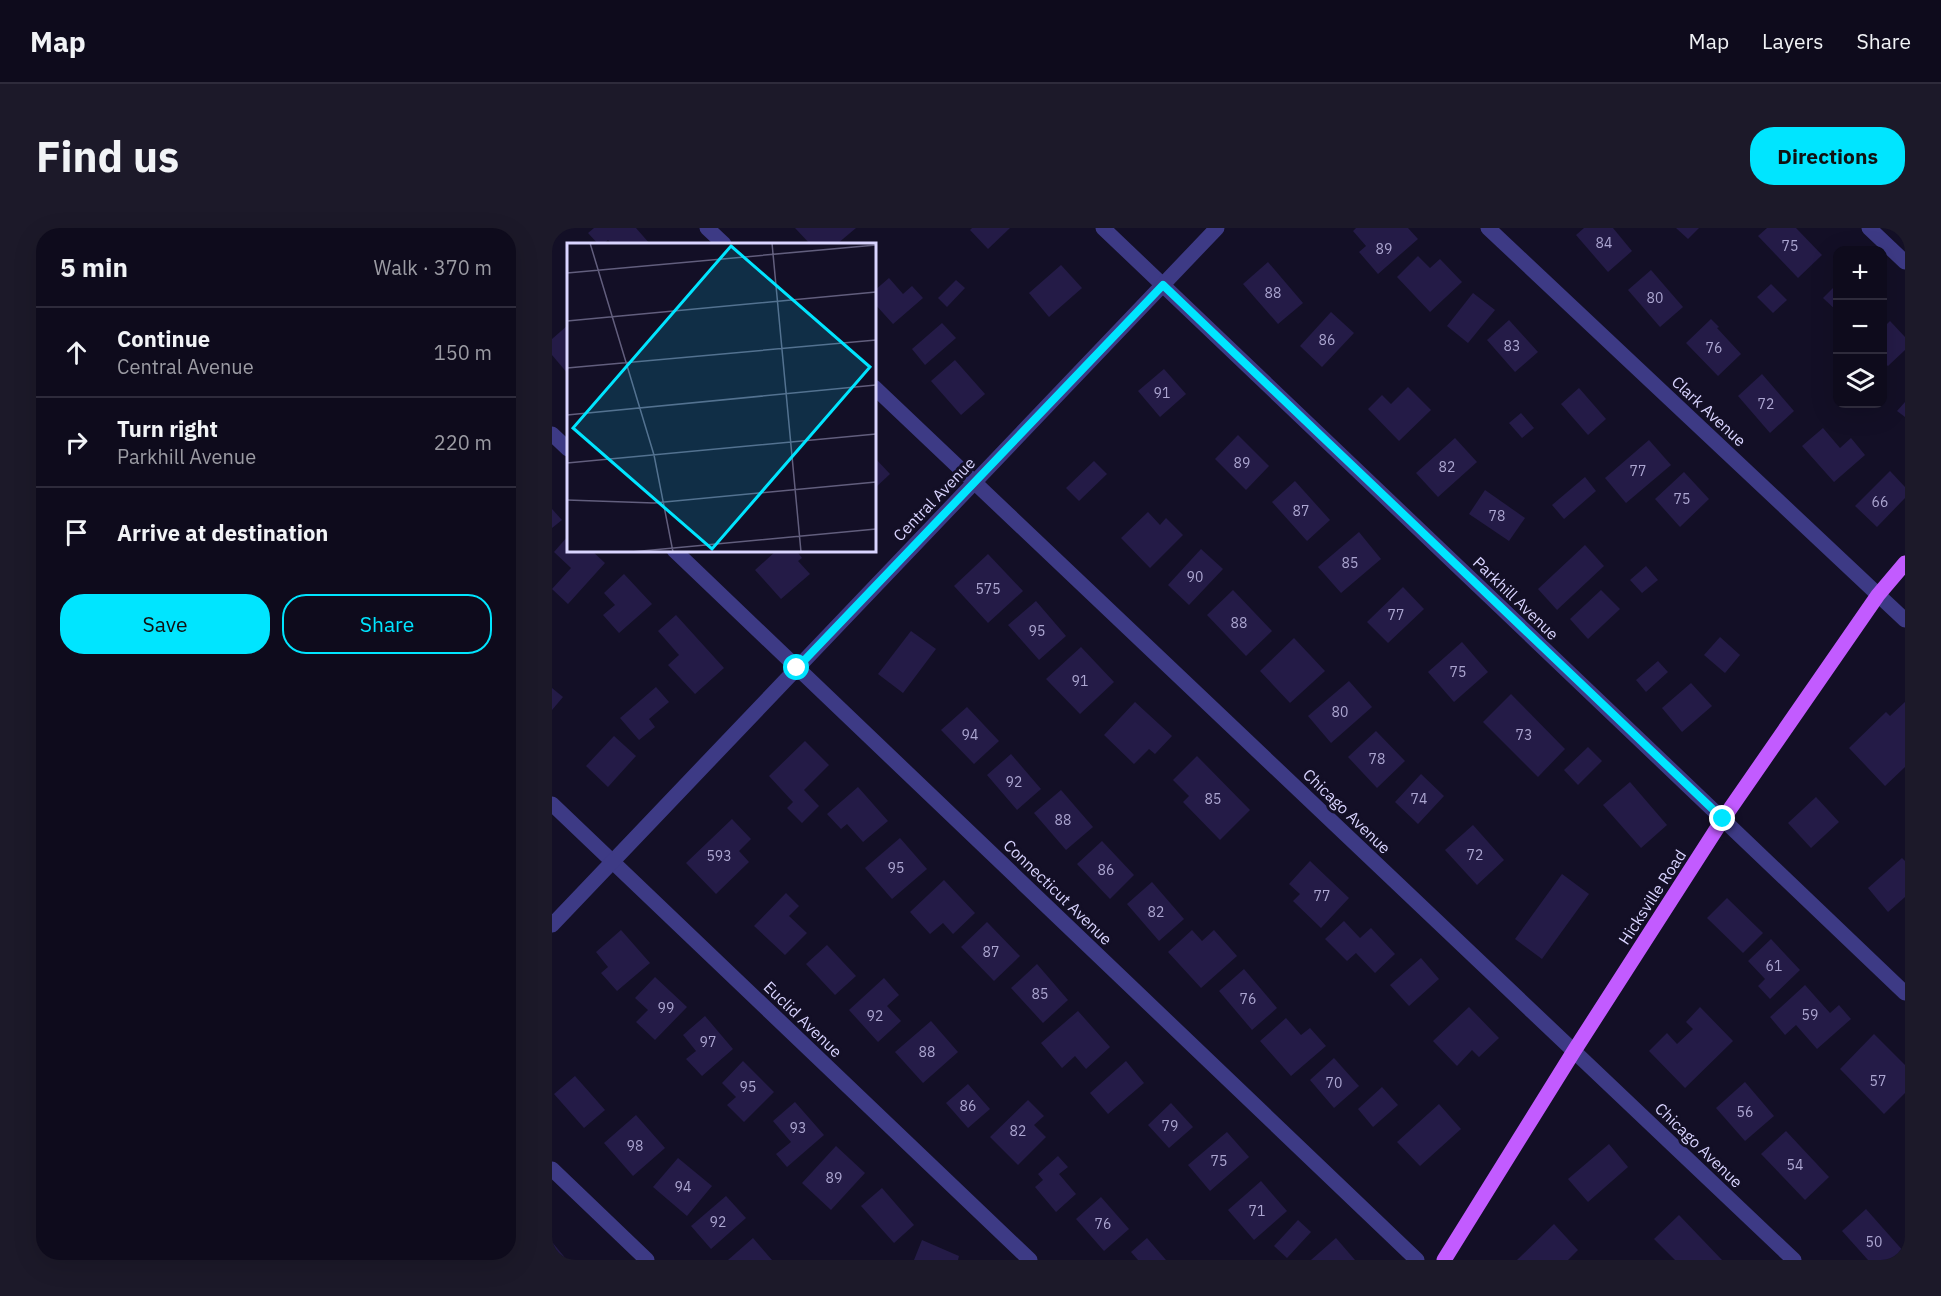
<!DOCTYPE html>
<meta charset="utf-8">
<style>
:root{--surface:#0e0b1c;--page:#1c1929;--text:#f1f3f6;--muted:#9b9ba3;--line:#2e2b3b;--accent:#00e5ff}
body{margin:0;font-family:"IBM Plex Sans",sans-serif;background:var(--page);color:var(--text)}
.controls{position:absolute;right:18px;top:18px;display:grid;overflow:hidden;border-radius:12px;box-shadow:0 6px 24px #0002}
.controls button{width:54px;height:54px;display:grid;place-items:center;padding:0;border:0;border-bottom:2px solid var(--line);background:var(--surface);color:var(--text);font:30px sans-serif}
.stop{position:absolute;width:18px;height:18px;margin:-14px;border:4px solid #00e5ff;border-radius:50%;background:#fff}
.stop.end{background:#00e5ff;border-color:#fff;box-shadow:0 2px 6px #0008}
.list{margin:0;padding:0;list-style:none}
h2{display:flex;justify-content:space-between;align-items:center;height:78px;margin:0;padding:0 24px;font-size:26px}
h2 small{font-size:20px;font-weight:400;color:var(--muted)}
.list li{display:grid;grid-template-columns:39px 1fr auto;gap:18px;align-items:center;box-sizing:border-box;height:90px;padding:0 24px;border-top:2px solid var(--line)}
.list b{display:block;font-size:22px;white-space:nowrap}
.list p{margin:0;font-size:20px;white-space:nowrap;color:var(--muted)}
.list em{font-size:20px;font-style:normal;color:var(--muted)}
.actions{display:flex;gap:12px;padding:18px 24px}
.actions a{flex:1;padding:14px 0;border:2px solid var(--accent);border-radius:24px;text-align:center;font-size:21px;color:var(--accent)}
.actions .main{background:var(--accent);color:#111}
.icon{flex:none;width:33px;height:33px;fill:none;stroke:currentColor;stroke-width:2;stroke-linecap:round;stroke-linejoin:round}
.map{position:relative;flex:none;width:1353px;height:1032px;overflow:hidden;border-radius:24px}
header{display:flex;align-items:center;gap:36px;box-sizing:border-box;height:84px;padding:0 30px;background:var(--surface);border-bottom:2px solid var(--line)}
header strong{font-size:28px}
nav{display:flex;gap:33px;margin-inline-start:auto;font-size:21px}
.intro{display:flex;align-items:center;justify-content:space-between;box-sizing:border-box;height:144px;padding:0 36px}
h1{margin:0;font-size:42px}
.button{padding:15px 27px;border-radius:24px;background:var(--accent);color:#111;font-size:21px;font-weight:700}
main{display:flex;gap:36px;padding:0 36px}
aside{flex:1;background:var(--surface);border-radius:24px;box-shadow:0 6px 24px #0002}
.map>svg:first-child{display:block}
</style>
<header>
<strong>Map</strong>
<nav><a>Map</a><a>Layers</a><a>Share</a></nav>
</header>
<div class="intro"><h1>Find us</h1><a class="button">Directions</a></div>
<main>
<aside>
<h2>5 min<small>Walk · 370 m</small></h2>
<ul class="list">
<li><svg class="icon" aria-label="ahead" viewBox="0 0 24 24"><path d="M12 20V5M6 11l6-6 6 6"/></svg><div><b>Continue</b><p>Central Avenue</p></div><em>150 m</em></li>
<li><svg class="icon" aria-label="right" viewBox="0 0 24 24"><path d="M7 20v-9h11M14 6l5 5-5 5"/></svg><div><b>Turn right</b><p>Parkhill Avenue</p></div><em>220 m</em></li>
<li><svg class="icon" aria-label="arrive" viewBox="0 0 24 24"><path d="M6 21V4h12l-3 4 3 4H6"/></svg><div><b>Arrive at destination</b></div></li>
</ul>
<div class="actions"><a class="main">Save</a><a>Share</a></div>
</aside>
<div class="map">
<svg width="1353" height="1032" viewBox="0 0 1353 1032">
<rect width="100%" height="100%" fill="#130f26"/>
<!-- building -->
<g fill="#241b47">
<polygon points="42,0 84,0 98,16 60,16 56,12 51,16 46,16 36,5"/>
<polygon points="243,0 304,0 285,16 258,16"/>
<polygon points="420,0 458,0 436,21 418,2"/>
<polygon points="804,0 856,0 866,11 826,46 807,24 814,18 801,3"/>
<polygon points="1032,0 1061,0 1080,23 1056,44 1024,7"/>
<polygon points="1124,0 1147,0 1136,11"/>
<polygon points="1215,0 1244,0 1270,27 1246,50 1206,8"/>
<polygon points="866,28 878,40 888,31 910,54 878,84 845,49"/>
<polygon points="716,34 751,75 726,96 691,56"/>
<polygon points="509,37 530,60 497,89 477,65"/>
<polygon points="1099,42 1131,79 1108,99 1076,62"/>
<polygon points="337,50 351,66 360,58 371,70 341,96 322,75 322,63"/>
<polygon points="404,52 413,60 395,79 386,70"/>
<polygon points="1286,55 1286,84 1271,70"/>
<polygon points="1219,56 1235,72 1221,85 1205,69"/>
<polygon points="921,65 943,82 916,115 895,98"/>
<polygon points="779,84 802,105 770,139 748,118"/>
<polygon points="1159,91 1167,99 1165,100 1189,126 1166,148 1134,115"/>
<polygon points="957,92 986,124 963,144 935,112"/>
<polygon points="1338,93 1353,109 1353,122 1336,138 1330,133 1330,101"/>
<polygon points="390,95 404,110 373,137 360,121"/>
<polygon points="16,97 16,146 0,127 0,111"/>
<polygon points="403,132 433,166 409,187 379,153"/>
<polygon points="612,141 634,166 608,189 586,163"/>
<polygon points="1210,146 1242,183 1218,205 1186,168"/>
<polygon points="856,159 879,182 847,213 816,181 830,167 839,176"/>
<polygon points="1027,160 1054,191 1036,207 1009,176"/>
<polygon points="1353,174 1353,189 1345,183"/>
<polygon points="969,185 982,200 970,210 957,195"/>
<polygon points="1271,200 1288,220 1299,210 1313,227 1282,254 1250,218"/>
<polygon points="686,207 717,238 694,262 663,231"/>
<polygon points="903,210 925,234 886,269 864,245"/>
<polygon points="1097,212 1119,237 1074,275 1053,250"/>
<polygon points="322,229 338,246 322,261"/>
<polygon points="542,233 555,246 527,273 514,260"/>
<polygon points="1338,243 1353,259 1353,270 1325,299 1303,278"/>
<polygon points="1132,244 1157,271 1128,299 1103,271"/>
<polygon points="1033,249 1044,263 1012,291 1000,277"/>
<polygon points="743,253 778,292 755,313 720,274"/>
<polygon points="933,262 973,290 957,313 917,286"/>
<polygon points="0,281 10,292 0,300"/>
<polygon points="596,284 608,297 614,290 631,307 598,340 569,310"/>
<polygon points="807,304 829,331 789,365 766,339"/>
<polygon points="16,308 16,322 39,322 53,335 16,376 0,361 19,340 2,324"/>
<polygon points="1033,317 1052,338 1005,382 986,361"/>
<polygon points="649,321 671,341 637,377 616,357"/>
<polygon points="225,322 244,322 250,330 246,333 258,346 229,371 203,342"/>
<polygon points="436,326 471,363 436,395 402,358"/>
<polygon points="1094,338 1106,352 1090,365 1078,352"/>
<polygon points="72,346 100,376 67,405 51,387 63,377 52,365"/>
<polygon points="851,359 872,381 836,415 815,394"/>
<polygon points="681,362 720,403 694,428 655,387"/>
<polygon points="1049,362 1068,381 1036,411 1018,391"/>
<polygon points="484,373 514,408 487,432 456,397"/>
<polygon points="124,387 172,440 143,466 116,437 127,427 106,403"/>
<polygon points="359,403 384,421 351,465 326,446"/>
<polygon points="1168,409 1188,427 1173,445 1152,427"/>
<polygon points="742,410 773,443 738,475 708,443"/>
<polygon points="910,414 936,444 902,474 876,444"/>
<polygon points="529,419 562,454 528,486 494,451"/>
<polygon points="1106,433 1116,444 1094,464 1084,452"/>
<polygon points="797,453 820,479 779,515 756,488"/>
<polygon points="1139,455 1160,478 1130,504 1110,480"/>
<polygon points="104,459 117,474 97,491 103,499 87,512 68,490"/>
<polygon points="0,460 11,469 0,482"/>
<polygon points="959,466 1013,521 986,549 931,494"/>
<polygon points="583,474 620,508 603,526 597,521 582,536 552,507"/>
<polygon points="1353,474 1353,539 1333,558 1297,520 1334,484 1338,488"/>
<polygon points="415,479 447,513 422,536 389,502"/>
<polygon points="824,503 853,533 825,560 796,529"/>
<polygon points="62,508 84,528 56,559 34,538"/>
<polygon points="253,513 277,537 252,562 267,578 250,595 235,580 241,574 217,548"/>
<polygon points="1036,519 1050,533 1026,557 1012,542"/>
<polygon points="459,526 489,561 465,582 435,547"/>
<polygon points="645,528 698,582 668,612 631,574 637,568 621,552"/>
<polygon points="869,546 892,568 866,596 843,574"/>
<polygon points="1078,554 1115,597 1089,620 1051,577"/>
<polygon points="306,559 336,593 311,614 295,596 289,601 275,586"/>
<polygon points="509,562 541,599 514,622 482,585"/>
<polygon points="1264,569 1287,594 1259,620 1236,595"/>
<polygon points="180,591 199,611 187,623 197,634 164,666 134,635"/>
<polygon points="921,597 952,632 925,657 893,622"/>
<polygon points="348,610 375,641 340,671 313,640"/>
<polygon points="550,613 582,647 558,671 525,636"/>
<polygon points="1350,630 1353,633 1353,669 1336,684 1316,660"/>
<polygon points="758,633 797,670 769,700 741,673 748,666 737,656"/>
<polygon points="1010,646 1037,666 990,731 963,711"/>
<polygon points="392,652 423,685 401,706 391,695 378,706 358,684"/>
<polygon points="600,654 632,691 607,713 575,676"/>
<polygon points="234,665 247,678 237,688 255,705 233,727 202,698"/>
<polygon points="1175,670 1211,705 1191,725 1155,690"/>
<polygon points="792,693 808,710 819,700 843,726 823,745 804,725 795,733 773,711"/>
<polygon points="435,694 468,728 442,753 409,719"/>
<polygon points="69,702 98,735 65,763 49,745 56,739 44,724"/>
<polygon points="640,702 650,713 662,702 685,728 649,760 616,724"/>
<polygon points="1219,711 1248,742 1218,771 1206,758 1213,751 1196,733"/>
<polygon points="275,717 304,748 283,767 254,736"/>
<polygon points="869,730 887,751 857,778 838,757"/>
<polygon points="485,736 516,772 491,795 459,760"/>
<polygon points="692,741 725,780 700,802 667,763"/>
<polygon points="103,749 135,779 103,812 84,794 96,782 83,770"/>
<polygon points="332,750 347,767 335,778 349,793 326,814 297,782"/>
<polygon points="1253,757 1278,785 1287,777 1299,791 1265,821 1244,797 1233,807 1218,789"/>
<polygon points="917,779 947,810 927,829 920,822 905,838 881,813"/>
<polygon points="1148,779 1181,813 1133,860 1097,823 1115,805 1125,816 1141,801 1134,794"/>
<polygon points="526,783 558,819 534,841 523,828 510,840 489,815"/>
<polygon points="153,788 181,821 150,848 134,831 144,823 131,807"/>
<polygon points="734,790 749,807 758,800 774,818 739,848 708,813"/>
<polygon points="379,793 406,824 371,855 343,824"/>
<polygon points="1322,806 1353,837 1353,865 1332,886 1288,841"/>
<polygon points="782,830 807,858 782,880 758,852"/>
<polygon points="191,833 222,864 192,894 175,877 184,869 170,855"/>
<polygon points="574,833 592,855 556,886 538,865"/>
<polygon points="23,848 53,882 32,900 2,866"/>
<polygon points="1193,854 1222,888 1193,913 1164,880"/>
<polygon points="416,856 438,881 416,900 394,875"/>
<polygon points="830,859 846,877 821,899 806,881"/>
<polygon points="476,872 492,888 482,897 494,909 466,937 438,909"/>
<polygon points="243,874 272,907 235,939 224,926 239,914 221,893"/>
<polygon points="619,875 641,899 617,920 596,897"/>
<polygon points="887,876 909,901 868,938 845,914"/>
<polygon points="84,887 113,920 81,948 52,915"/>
<polygon points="1234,903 1277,949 1253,972 1209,926"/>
<polygon points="675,904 697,929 658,963 636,937"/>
<polygon points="1057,916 1076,939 1036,974 1016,951"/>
<polygon points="284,918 313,945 279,982 250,955"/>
<polygon points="506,928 516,939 507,946 524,966 504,984 483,959 491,952 486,946"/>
<polygon points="126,930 160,958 135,988 101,959"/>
<polygon points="709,953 735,983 702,1012 676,982"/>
<polygon points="330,960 362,997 342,1015 309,978"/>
<polygon points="174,968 194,990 159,1021 139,998"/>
<polygon points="549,969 577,1001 552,1023 524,991"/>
<polygon points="1314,981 1353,1025 1353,1028 1349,1032 1316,1032 1290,1003"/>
<polygon points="1127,987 1170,1032 1123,1032 1102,1011"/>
<polygon points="746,992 759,1004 735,1030 722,1018"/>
<polygon points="1002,996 1026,1022 1016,1032 965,1032"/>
<polygon points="201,1010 220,1032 176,1032"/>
<polygon points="595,1010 614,1032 586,1032 579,1024"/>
<polygon points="784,1010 803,1032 759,1032"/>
<polygon points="370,1012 407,1028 406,1032 362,1032"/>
<polygon points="0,1014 15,1032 0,1032"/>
</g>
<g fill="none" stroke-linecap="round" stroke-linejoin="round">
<!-- minor -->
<g stroke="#3d3a85" stroke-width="15">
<polyline points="155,0 172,16"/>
<polyline points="551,0 1353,765"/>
<polyline points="936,0 1353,392"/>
<polyline points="1317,0 1353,34"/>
<polyline points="322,159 1242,1032"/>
<polyline points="0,206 16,221"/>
<polyline points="122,322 865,1032"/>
<polyline points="0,576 478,1032"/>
<polyline points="0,697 665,0"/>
<polyline points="0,941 95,1032"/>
</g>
<!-- major -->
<polyline stroke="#c25bff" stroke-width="15" points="892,1032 1022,823 1171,591 1326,367 1353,335"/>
</g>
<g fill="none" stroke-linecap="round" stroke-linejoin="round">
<!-- route -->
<polyline stroke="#00e5ff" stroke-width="8" points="245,440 611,57 1171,591"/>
</g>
<g text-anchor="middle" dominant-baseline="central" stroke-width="6" stroke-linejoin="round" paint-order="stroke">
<!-- number labels -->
<g font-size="14" fill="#aca6d1">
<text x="1052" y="15">84</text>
<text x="1238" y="18">75</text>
<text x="832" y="21">89</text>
<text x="721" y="65">88</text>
<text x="1103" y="70">80</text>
<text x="775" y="112">86</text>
<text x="960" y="118">83</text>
<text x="1162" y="120">76</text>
<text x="610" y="165">91</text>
<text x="1214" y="176">72</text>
<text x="690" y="235">89</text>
<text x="895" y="239">82</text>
<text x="1086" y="243">77</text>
<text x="1130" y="271">75</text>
<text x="1328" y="274">66</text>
<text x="749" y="283">87</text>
<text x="945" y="288">78</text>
<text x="798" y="335">85</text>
<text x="643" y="349">90</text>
<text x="436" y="361">575</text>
<text x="844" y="387">77</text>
<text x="687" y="395">88</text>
<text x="485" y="403">95</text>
<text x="906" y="444">75</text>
<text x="528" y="453">91</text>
<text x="788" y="484">80</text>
<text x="418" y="507">94</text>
<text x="972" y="507">73</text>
<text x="825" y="531">78</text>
<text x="462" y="554">92</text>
<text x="661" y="571">85</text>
<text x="867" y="571">74</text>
<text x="511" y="592">88</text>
<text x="923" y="627">72</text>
<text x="167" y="628">593</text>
<text x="344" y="640">95</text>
<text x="554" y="642">86</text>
<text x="770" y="668">77</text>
<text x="604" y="684">82</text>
<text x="439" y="724">87</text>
<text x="1222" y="738">61</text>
<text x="488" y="766">85</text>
<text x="696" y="771">76</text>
<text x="114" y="780">99</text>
<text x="1258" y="787">59</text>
<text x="323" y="788">92</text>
<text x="156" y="814">97</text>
<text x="375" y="824">88</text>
<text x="1326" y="853">57</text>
<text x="782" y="855">70</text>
<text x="196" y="859">95</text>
<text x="416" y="878">86</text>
<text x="1193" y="884">56</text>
<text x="618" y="898">79</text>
<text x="246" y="900">93</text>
<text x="466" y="903">82</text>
<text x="83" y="918">98</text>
<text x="667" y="933">75</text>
<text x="1243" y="937">54</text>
<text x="282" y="950">89</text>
<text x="131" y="959">94</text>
<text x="705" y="983">71</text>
<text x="166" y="994">92</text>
<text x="551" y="996">76</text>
<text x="1322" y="1014">50</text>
</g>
<!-- street labels -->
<g font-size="16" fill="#d9d4ff" stroke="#130f26">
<text transform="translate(1157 183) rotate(43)">Clark Avenue</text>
<text transform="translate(382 271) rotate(-46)">Central Avenue</text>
<text transform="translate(964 370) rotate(44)">Parkhill Avenue</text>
<text transform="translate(795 583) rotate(44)">Chicago Avenue</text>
<text transform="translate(506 664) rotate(44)">Connecticut Avenue</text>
<text transform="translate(1100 669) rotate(-57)">Hicksville Road</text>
<text transform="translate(251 791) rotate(44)">Euclid Avenue</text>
<text transform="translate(1147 917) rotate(44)">Chicago Avenue</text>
</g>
</g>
<!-- overview -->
<g transform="translate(15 15)">
<rect width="309" height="309" fill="#130f26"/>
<path fill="none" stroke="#625e7d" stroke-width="1.5" d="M23,0L87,212L106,309M205,0L234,309M0,30L309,2M0,78L309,49M0,125L309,97M0,172L309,142M0,220L309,191M0,257L87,260L309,239M64,309L309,286"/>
<path fill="#00e5ff" fill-opacity="0.15" stroke="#00e5ff" stroke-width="3" d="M164,3L303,124L145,306L6,185Z"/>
<rect width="309" height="309" fill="none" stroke="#d9d4ff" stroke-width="3"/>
</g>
</svg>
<div class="controls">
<button>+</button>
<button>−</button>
<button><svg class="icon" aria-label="layers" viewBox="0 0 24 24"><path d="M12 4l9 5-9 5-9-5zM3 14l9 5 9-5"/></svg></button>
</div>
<div class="stop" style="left:245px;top:440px"></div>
<div class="stop end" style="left:1171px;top:591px"></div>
</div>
</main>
